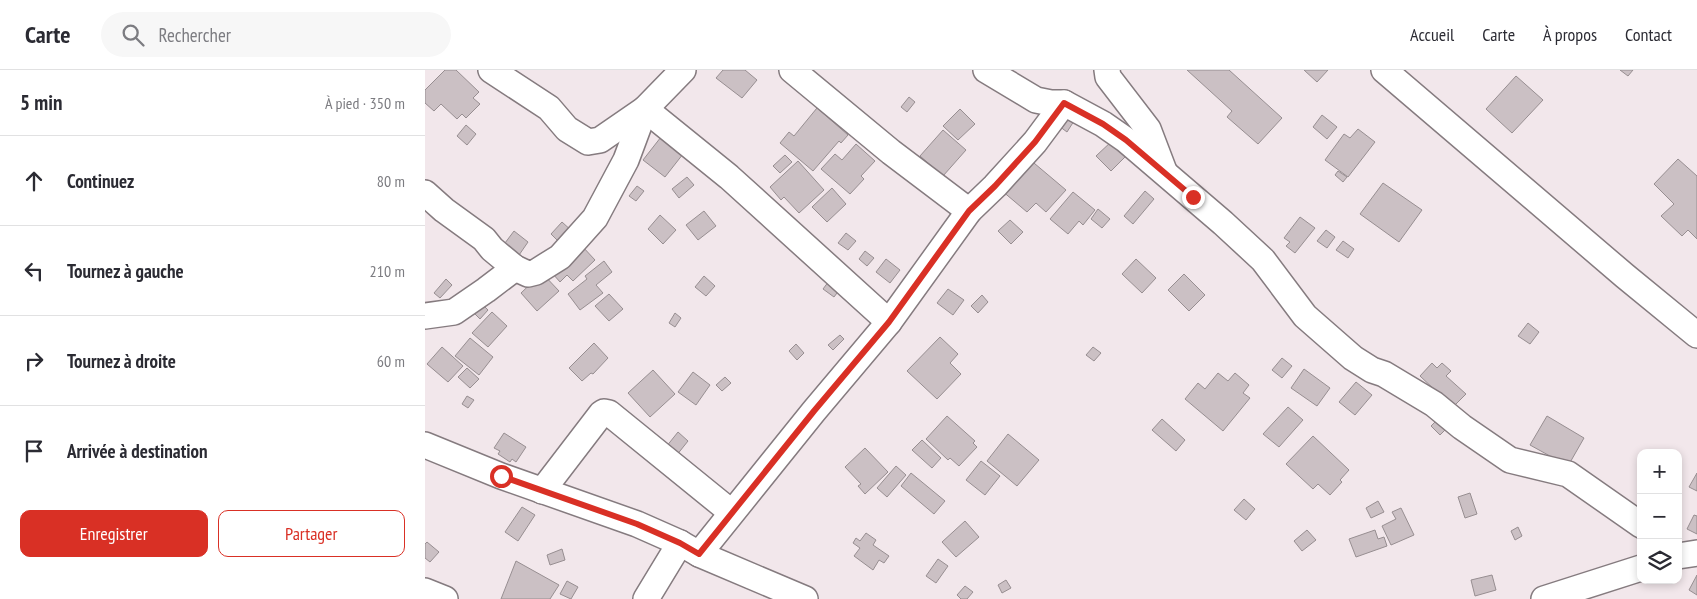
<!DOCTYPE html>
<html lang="fr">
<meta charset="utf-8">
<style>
:root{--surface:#fff;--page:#f7f7f7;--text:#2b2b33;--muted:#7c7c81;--line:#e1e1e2;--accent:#d93025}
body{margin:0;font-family:"PT Sans Narrow",sans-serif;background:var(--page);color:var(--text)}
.controls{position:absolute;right:15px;bottom:15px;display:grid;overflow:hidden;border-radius:10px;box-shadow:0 2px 8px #0003}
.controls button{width:45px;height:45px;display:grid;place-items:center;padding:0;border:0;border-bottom:1px solid var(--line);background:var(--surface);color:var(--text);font:25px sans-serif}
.stop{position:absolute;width:15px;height:15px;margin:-11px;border:4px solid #d93025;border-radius:50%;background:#fff}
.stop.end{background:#d93025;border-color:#fff;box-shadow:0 1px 5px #0008}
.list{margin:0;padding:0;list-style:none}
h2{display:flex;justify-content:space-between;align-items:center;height:65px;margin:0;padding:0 20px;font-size:21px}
h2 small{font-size:16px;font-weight:400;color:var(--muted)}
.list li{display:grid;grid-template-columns:32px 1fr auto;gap:15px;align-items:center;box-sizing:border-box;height:90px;padding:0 20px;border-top:1px solid var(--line)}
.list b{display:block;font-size:19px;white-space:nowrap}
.list em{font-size:16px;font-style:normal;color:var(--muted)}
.actions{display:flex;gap:10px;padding:15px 20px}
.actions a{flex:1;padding:11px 0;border:1px solid var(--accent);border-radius:10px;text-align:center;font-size:18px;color:var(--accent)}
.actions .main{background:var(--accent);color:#fff}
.icon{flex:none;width:28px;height:28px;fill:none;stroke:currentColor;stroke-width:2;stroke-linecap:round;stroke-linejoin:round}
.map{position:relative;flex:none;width:1272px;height:529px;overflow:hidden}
header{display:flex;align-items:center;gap:30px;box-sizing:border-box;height:70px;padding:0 25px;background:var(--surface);border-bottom:1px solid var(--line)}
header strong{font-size:24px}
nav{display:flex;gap:28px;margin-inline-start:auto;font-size:18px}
.search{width:350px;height:45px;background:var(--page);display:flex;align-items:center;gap:12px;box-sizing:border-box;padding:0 18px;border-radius:28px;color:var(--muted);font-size:19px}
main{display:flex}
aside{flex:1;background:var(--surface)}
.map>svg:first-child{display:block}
</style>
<header>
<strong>Carte</strong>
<div class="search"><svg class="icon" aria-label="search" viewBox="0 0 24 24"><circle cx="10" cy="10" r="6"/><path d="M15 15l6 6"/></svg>Rechercher</div>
<nav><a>Accueil</a><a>Carte</a><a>À propos</a><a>Contact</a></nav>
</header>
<main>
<aside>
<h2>5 min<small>À pied · 350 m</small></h2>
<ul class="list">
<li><svg class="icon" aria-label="ahead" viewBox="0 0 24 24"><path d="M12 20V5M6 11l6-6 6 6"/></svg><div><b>Continuez</b></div><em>80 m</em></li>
<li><svg class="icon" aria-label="left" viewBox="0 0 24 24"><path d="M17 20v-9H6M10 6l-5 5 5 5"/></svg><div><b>Tournez à gauche</b></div><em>210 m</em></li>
<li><svg class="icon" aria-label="right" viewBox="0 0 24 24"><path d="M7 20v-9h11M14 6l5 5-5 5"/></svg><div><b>Tournez à droite</b></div><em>60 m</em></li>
<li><svg class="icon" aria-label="arrive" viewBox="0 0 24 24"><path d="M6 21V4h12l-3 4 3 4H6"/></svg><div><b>Arrivée à destination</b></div></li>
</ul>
<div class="actions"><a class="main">Enregistrer</a><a>Partager</a></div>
</aside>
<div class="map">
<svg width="1272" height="529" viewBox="0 0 1272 529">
<rect width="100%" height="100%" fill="#f2e7eb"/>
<!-- building -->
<g fill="#cbc0c4" stroke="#978e91">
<polygon points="20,0 31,0 54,22 48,28 55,34 41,48 37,44 32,49 16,34 9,41 0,33 0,20"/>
<polygon points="298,0 320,0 332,10 317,28 291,8"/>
<polygon points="762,0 804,0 857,48 833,74 802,47 807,41"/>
<polygon points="879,0 903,0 892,12"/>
<polygon points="1195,0 1208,0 1203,6"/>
<polygon points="1091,6 1118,30 1087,63 1061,39"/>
<polygon points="484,27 490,32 482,42 476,37"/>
<polygon points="392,38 423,65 416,73 414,71 388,101 355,73 364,62 369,66"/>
<polygon points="535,39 550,54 533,70 518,56"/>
<polygon points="638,43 649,51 642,62 630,53"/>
<polygon points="897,45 912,57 902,69 888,57"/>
<polygon points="41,55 51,64 42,75 32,66"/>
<polygon points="933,59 950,72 923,107 900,90 919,64 925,68"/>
<polygon points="518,60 541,80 518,106 495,86"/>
<polygon points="236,67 258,84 240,107 218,90"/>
<polygon points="687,71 702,85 686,101 671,86"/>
<polygon points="431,74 450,91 436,106 439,109 425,124 396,99 410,84 417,90"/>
<polygon points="360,85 367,92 355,103 348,96"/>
<polygon points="603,88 641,120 621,142 611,133 602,142 576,120"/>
<polygon points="1253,89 1272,106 1272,169 1263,160 1257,166 1236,146 1249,134 1229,114"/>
<polygon points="373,91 399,120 374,143 359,127 356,130 345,117"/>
<polygon points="913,101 922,107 918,112 910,105"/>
<polygon points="262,107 269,115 254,128 247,119"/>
<polygon points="958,113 997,140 974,172 935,144"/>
<polygon points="212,116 219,121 211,131 204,126"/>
<polygon points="407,118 421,134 402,152 387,137"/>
<polygon points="720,121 729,129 708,154 699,146"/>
<polygon points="648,122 670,140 658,155 654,151 643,164 625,149"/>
<polygon points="673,139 685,149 677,158 666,149"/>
<polygon points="279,141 291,156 273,170 261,155"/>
<polygon points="235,145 251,160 238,174 223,159"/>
<polygon points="875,147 890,158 870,183 861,176 865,172 859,168"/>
<polygon points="585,150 598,162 586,174 573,161"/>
<polygon points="137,152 148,162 136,174 126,164"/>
<polygon points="901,160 910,167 902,178 892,171"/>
<polygon points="89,161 103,172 92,188 77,177"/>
<polygon points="421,163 431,171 423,180 413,173"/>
<polygon points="918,171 929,179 923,188 911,180"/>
<polygon points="157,176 170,190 148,211 142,205 135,212 128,204"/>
<polygon points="440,181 449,188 442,196 434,189"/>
<polygon points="461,189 475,200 465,213 451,202"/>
<polygon points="711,189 731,208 717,223 697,204"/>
<polygon points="179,191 187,202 171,215 178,223 155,240 143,224 162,209 160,206"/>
<polygon points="117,203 134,221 112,241 96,223"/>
<polygon points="759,204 780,225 764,241 743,220"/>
<polygon points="279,206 290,216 281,226 270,217"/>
<polygon points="21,209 27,215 15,228 9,223"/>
<polygon points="404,211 415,219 409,227 398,219"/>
<polygon points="523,219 539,230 528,245 512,233"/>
<polygon points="184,224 198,239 184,251 170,236"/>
<polygon points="557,225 563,232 553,243 546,236"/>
<polygon points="53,230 63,240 55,249 45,239"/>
<polygon points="67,242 82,256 63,277 47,263"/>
<polygon points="250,243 256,248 250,257 244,253"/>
<polygon points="1103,253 1114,262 1105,274 1093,266"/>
<polygon points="415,265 419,269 408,280 403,275"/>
<polygon points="515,267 533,284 525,293 536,304 512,329 482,301"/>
<polygon points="45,268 68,287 54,305 30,286"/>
<polygon points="169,273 183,288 168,304 166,303 157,311 144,298"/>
<polygon points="371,274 379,283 372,290 364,281"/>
<polygon points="17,277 38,296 23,312 2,294"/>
<polygon points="668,277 676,283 669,291 661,285"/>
<polygon points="857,288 867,296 857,308 847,300"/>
<polygon points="1007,293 1012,298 1017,293 1026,301 1021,306 1041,324 1028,337 995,306"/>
<polygon points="42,298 54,309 45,318 33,307"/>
<polygon points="879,299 905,318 892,336 866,318"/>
<polygon points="228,300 250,324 225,347 203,323"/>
<polygon points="268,302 285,315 271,335 253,322"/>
<polygon points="793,303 803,311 810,303 824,315 818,323 825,328 798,361 760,329 773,313 780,319"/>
<polygon points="300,307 306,313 297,321 291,315"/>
<polygon points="931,312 947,325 930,345 914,332"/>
<polygon points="42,326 49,330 43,338 37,334"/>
<polygon points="863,337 878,350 854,377 838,364"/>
<polygon points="522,346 550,371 548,373 552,377 534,396 525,388 523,390 501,369"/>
<polygon points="1122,346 1159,368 1143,396 1105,375"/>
<polygon points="737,349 760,370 751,381 727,360"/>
<polygon points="1011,351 1020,360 1015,365 1006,356"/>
<polygon points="253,362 263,371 251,386 241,377"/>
<polygon points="79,363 101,377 91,392 87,389 85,392 73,384 75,381 69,378"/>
<polygon points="583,364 614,390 592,416 562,391"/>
<polygon points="888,366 924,400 915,410 917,412 905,425 893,414 888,419 861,394"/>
<polygon points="497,370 516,388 507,398 487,380"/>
<polygon points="440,378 463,402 440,424 433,416 436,414 420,397"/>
<polygon points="556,391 575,406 560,425 541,410"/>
<polygon points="471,396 481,405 462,427 452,418"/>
<polygon points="486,403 520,431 509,444 476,416"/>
<polygon points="1272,403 1272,421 1264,417"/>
<polygon points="1045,423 1052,444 1040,448 1033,427"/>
<polygon points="819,429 830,439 821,450 809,440"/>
<polygon points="953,431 959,442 946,448 941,438"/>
<polygon points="97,437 110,445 93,471 80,462"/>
<polygon points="976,438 989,465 966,475 957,456 971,449 967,442"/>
<polygon points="1269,445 1272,446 1272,464 1262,459"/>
<polygon points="540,451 554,467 531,487 517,472"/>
<polygon points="1093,457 1097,466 1090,470 1086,461"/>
<polygon points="882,460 891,470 877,481 869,471"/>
<polygon points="950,460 953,469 959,467 962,476 931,487 924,469"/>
<polygon points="441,463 451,470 448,475 464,486 459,493 454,490 448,500 429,486 435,478 428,473 431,468 435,471"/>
<polygon points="2,472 14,482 5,492 0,488 0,474"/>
<polygon points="137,479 140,490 125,495 122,485"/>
<polygon points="513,489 523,496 511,513 501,506"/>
<polygon points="91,491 134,515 125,529 76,529"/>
<polygon points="1067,505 1071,520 1050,526 1046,510"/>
<polygon points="1272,505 1272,525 1264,520"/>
<polygon points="581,510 586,518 577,523 573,515"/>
<polygon points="142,511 153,517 146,529 135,524"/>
<polygon points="540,516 548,522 542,529 536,529 532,525"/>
</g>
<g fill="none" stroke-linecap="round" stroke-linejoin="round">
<!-- minor casing -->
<g stroke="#857b7f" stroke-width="28">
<g id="minor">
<polyline points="66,0 124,38 142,59 163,72 175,70 220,39 304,107 464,252"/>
<polyline points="367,0 466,82 544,141"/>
<polyline points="561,0 611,30 626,33 639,33 678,54 701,70 798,153 838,190 880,246 928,288 947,300 959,304 1009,334 1037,357 1085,390 1143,404 1216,455"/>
<polyline points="682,0 683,7 723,59 739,101"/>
<polyline points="959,0 1200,206 1272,265"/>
<polyline points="0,123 19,140 59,169 67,179 90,198 103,204 111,202 135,187 170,148 201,90 220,39 258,0"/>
<polyline points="0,246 29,242 61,220 90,198"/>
<polyline points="0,375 76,406 212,454 255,473 274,484 380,529"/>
<polyline points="117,421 176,344 179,342 184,343 306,442"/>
<polyline points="274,484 389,341 464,252 544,141 570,116 610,72 639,33"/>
<polyline points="1253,486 1272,483"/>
<polyline points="0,521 20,529"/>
<polyline points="221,529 255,473"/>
<polyline points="1119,529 1216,498"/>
</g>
</g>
<!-- minor -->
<use href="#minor" stroke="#fff" stroke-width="25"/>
</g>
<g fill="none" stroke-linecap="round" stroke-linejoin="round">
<!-- route -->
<polyline stroke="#d93025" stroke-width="6" points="76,406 212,454 255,473 274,484 389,341 464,252 544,141 570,116 610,72 639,33 678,54 701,70 768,127"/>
</g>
</svg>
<div class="controls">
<button>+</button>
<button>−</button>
<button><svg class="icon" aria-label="layers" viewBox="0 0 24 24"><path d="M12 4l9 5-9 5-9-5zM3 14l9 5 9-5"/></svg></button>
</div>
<div class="stop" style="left:76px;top:406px"></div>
<div class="stop end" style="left:768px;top:127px"></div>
</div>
</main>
